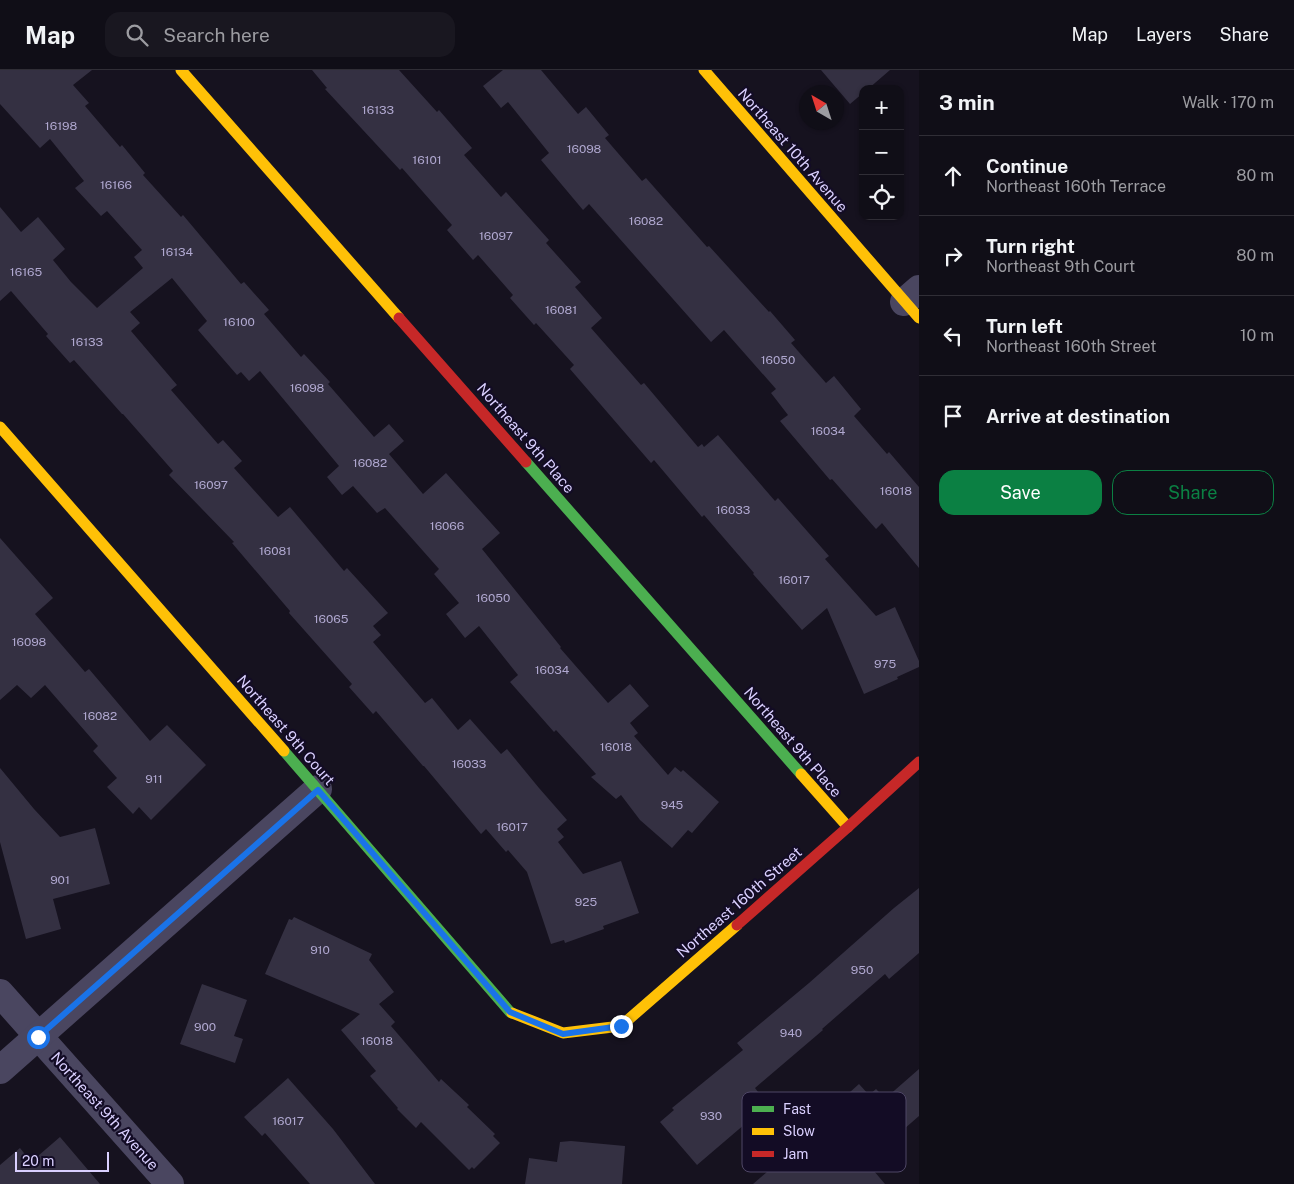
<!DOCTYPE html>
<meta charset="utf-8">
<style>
:root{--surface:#100e17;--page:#191720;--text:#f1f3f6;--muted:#9c9ca1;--line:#302e36;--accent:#0b8043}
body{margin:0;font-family:"Public Sans",sans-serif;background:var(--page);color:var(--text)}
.controls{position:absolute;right:15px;top:15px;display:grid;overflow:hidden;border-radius:10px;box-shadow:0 1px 4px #0004}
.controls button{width:45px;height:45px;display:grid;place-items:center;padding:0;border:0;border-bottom:1px solid var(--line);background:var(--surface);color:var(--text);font:25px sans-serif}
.compass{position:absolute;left:799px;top:15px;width:45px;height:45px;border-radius:50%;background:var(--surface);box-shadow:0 1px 4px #0004;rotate:321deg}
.scale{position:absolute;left:15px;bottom:12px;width:94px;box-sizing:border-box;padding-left:5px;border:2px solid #dad0ff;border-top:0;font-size:14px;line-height:18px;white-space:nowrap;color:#dad0ff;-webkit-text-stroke:4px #130c25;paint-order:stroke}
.stop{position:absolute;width:15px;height:15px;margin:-11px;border:4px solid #1a73e8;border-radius:50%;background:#fff}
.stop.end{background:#1a73e8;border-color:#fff;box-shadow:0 1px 5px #0008}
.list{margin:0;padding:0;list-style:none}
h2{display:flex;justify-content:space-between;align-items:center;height:65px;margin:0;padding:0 20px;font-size:21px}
h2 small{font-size:16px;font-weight:400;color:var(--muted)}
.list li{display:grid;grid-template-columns:32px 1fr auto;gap:15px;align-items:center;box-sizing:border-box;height:80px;padding:0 20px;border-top:1px solid var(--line)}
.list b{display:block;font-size:19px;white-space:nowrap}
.list p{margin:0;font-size:16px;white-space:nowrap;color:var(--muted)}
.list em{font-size:16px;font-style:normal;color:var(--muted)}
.actions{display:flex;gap:10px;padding:15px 20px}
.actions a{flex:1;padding:11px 0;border:1px solid var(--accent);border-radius:15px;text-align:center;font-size:18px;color:var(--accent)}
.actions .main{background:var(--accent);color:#fff}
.icon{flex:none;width:28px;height:28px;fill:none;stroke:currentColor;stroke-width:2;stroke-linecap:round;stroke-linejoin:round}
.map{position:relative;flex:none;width:919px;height:1114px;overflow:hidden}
header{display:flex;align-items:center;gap:30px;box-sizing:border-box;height:70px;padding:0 25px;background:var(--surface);border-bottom:1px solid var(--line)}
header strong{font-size:24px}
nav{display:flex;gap:28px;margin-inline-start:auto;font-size:18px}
.search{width:350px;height:45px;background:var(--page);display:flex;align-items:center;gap:12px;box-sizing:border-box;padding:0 18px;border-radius:15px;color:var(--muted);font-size:19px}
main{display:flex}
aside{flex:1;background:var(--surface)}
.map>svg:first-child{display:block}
</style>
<header>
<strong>Map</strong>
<div class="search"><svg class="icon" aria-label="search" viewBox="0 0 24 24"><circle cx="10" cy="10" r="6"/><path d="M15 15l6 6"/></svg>Search here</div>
<nav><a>Map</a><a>Layers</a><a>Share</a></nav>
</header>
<main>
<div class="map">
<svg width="919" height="1114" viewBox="0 0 919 1114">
<rect width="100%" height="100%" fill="#16121f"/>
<!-- building -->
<g fill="#343042">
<polygon points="0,0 92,0 73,15 89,33 85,36 120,77 122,75 145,103 143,105 181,147 183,145 241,214 244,212 269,240 264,244 301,287 304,284 330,312 328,314 374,367 389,354 404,371 389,384 423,424 446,403 500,463 482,479 561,577 560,578 608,633 630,614 649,636 630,653 638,663 634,666 668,705 675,697 681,702 683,700 719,732 692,763 688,760 672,778 640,750 621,725 616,729 591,707 596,704 556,660 554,662 510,612 518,605 479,556 465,568 446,544 459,533 434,504 439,499 385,438 377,443 353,416 342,425 327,407 339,396 260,301 249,311 241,302 237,305 198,260 207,251 172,208 130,242 140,253 131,261 177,315 171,320 218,374 223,370 242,391 234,398 278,447 290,437 344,501 347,498 388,543 373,556 381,565 373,572 425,633 432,628 458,660 470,649 501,684 507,679 539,718 567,750 557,759 564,767 558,772 583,804 621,791 639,843 603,856 604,859 565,873 564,870 551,874 527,802 508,780 506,782 486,759 481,764 424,696 423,696 376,641 373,644 349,617 352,614 289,543 290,541 232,473 234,472 169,405 173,401 123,344 122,344 74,290 70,293 46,266 48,264 11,221 0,231 0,137 21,162 38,147 65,179 53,190 71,212 97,238 143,198 134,187 142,180 107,141 101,146 75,118 84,111 50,69 40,78 0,34"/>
<polygon points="312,0 399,0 437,42 439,40 472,78 464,85 501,127 506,122 549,170 546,173 581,212 575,217 602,248 591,258 641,315 644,313 698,377 702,374 704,377 718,365 775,431 778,428 829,486 825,489 876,546 895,537 919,591 919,597 897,607 898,609 864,624 827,538 802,560 753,504 754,503 704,445 702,447 654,390 651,393 570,299 574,295 536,253 534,255 510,228 513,225 478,185 473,190 447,160 452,155 402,98 400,100 325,19 327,18"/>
<polygon points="503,0 541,0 578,44 586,37 609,65 605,68 642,111 646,108 707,177 709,176 769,242 770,241 795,270 791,273 826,313 834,306 861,339 854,346 887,384 889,382 919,417 919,498 882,453 876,459 832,409 830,410 780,351 788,345 771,323 776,319 724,260 711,272 589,134 583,140 541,90 549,83 508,32 501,38 483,16"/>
<polygon points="821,0 890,0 868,19 863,19 863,23 850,34"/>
<polygon points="0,468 53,528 35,544 85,602 89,599 150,671 167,655 206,695 151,750 139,737 133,744 107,717 117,708 93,681 98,676 45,615 31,628 17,615 0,630"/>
<polygon points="0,698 34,739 60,767 95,758 110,814 53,829 61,859 26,869 0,772"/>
<polygon points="919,818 919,883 889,909 885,904 822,959 823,960 755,1018 758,1022 756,1024 766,1036 697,1095 660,1052 674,1040 672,1038 743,980 737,973 809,913 894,838"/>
<polygon points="294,847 372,884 369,890 394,922 379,934 395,952 391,956 439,1012 441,1009 469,1035 467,1037 495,1064 493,1066 500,1073 474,1099 472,1097 469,1100 421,1052 416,1058 397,1039 398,1038 370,1006 376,1001 341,960 360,944 265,904 289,849 292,850"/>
<polygon points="202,914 247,930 234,966 243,969 235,993 180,974"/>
<polygon points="919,999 919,1046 880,1080 882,1082 868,1094 885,1114 753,1114 816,1060 812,1056 859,1014 869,1025 876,1019 883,1026 885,1025 887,1027"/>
<polygon points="288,1008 333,1059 375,1114 310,1114 265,1063 262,1066 244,1047"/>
<polygon points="60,1067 100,1114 0,1114 0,1095 20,1078 31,1092"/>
<polygon points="571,1071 625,1076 622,1114 525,1114 529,1088 557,1092 560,1072"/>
</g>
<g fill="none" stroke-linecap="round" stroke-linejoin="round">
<!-- street -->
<g stroke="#4a4660" stroke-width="28">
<polyline points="904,232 919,219"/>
<polyline points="0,923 170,1114"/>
<polyline points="0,1000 318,719"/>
</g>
<!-- fast -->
<g stroke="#4caf50" stroke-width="11">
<polyline points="526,392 801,704"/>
<polyline points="284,681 510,942 512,943"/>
</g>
<!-- slow -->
<g stroke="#ffc107" stroke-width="11">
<polyline points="181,0 399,248"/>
<polyline points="704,0 919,248"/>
<polyline points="0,357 284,681"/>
<polyline points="801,704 848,757"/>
<polyline points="512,943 563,963 621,956 737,855"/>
</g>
<!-- jam -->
<g stroke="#c62828" stroke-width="11">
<polyline points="399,248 526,392"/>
<polyline points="737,855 848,757 919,692"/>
</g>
</g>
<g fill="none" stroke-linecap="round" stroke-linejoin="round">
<!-- route -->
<polyline stroke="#1a73e8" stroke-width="6" points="38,967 318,720 510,942 563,964 621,956"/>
</g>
<g text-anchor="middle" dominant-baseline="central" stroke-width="4.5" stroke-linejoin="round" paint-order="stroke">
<!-- number labels -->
<g font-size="12" fill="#b0a8d0">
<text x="378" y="40">16133</text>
<text x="61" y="56">16198</text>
<text x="584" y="79">16098</text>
<text x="427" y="90">16101</text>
<text x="116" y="115">16166</text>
<text x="646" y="151">16082</text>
<text x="496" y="166">16097</text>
<text x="177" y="182">16134</text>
<text x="26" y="202">16165</text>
<text x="561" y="240">16081</text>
<text x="239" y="252">16100</text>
<text x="87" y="272">16133</text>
<text x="778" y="290">16050</text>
<text x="307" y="318">16098</text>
<text x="828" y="361">16034</text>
<text x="370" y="393">16082</text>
<text x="211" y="415">16097</text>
<text x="896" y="421">16018</text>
<text x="733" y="440">16033</text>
<text x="447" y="456">16066</text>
<text x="275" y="481">16081</text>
<text x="794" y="510">16017</text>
<text x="493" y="528">16050</text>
<text x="331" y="549">16065</text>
<text x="29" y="572">16098</text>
<text x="885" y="594">975</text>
<text x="552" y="600">16034</text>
<text x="100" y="646">16082</text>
<text x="616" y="677">16018</text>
<text x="469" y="694">16033</text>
<text x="154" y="709">911</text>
<text x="672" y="735">945</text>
<text x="512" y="757">16017</text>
<text x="60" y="810">901</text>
<text x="586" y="832">925</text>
<text x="320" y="880">910</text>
<text x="862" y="900">950</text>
<text x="205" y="957">900</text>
<text x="791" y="963">940</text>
<text x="377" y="971">16018</text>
<text x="711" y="1046">930</text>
<text x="288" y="1051">16017</text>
</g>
<!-- street labels -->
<g font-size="15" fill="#dad0ff" stroke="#130c25">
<text transform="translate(793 80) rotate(49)">Northeast 10th Avenue</text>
<text transform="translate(526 368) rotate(49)">Northeast 9th Place</text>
<text transform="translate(286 660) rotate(49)">Northeast 9th Court</text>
<text transform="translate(793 672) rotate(49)">Northeast 9th Place</text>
<text transform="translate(739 832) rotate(-41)">Northeast 160th Street</text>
<text transform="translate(105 1041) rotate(48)">Northeast 9th Avenue</text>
</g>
</g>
<!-- legend -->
<rect x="742" y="1022" width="164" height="80" rx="8" fill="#130c25" stroke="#4f4766" stroke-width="1"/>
<rect x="752" y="1036" width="22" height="6" fill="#4caf50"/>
<rect x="752" y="1058" width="22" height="7" fill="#ffc107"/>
<rect x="752" y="1081" width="22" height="6" fill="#c62828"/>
<g font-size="14" fill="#dad0ff">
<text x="783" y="1044">Fast</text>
<text x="783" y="1066">Slow</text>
<text x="783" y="1089">Jam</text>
</g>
</svg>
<div class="controls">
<button>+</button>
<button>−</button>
<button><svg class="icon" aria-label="locate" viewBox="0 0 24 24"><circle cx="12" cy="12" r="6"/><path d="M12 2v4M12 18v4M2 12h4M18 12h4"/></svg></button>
</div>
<svg class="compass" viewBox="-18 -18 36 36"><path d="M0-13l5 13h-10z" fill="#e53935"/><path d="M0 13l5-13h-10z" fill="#9c9ca1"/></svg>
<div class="scale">20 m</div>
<div class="stop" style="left:38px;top:967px"></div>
<div class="stop end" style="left:621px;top:956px"></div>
</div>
<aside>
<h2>3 min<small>Walk · 170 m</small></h2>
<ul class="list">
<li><svg class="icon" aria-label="ahead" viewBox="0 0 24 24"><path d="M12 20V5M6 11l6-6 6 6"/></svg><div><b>Continue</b><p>Northeast 160th Terrace</p></div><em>80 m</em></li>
<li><svg class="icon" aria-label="right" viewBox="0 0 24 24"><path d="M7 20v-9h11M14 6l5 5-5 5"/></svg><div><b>Turn right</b><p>Northeast 9th Court</p></div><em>80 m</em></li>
<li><svg class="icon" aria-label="left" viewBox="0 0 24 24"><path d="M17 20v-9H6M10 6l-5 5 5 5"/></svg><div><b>Turn left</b><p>Northeast 160th Street</p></div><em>10 m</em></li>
<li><svg class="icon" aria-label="arrive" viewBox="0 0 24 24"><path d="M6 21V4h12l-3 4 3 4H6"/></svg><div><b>Arrive at destination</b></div></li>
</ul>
<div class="actions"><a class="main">Save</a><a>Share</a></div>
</aside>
</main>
